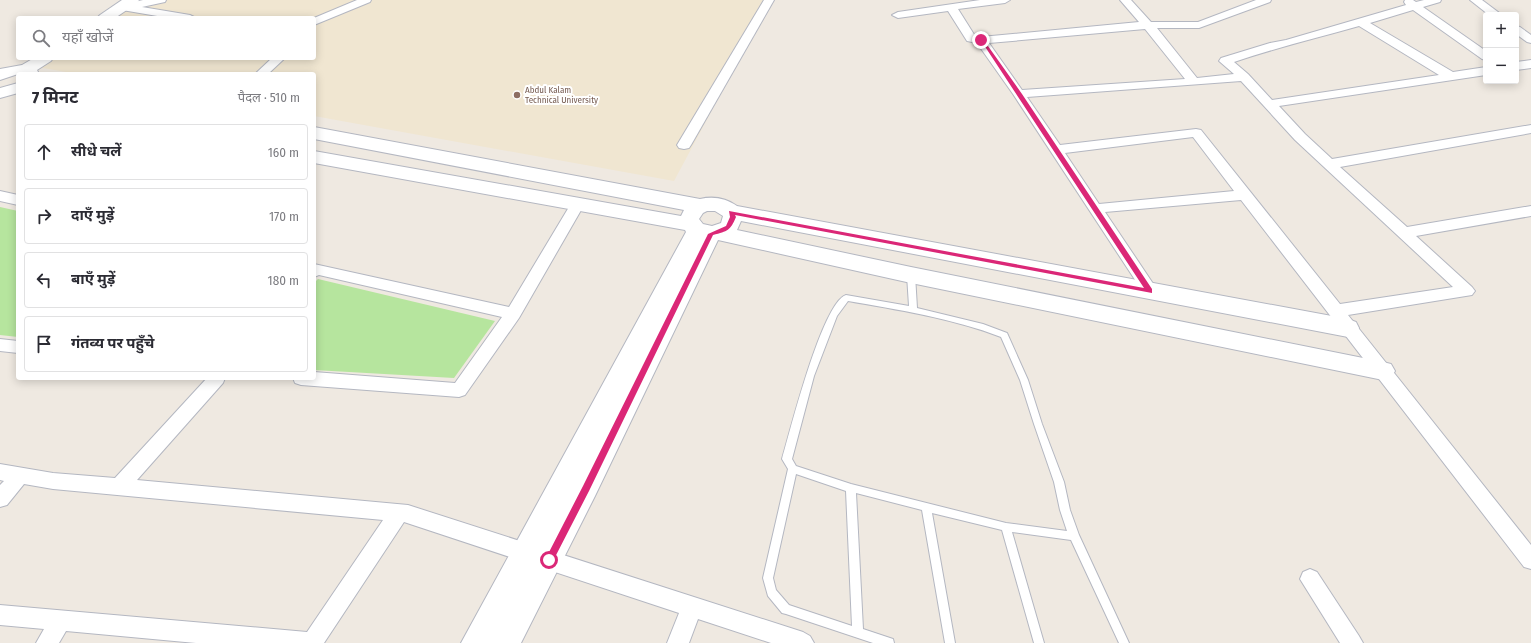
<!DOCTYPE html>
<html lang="hi">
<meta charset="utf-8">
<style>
:root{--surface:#fff;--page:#f7f7f7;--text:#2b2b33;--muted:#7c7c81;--line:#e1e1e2}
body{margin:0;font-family:"Fira Sans Condensed","Noto Sans Devanagari",sans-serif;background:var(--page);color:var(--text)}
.controls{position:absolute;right:12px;top:12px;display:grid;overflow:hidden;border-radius:4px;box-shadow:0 2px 10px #0003}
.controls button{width:36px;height:36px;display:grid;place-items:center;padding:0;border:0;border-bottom:1px solid var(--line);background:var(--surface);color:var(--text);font:20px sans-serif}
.stop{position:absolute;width:12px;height:12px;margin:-9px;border:3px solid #db2777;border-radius:50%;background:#fff}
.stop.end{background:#db2777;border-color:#fff;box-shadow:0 1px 4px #0008}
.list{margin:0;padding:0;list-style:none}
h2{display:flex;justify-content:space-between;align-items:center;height:52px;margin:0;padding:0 16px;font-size:17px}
h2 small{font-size:13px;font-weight:400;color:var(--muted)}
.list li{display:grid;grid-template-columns:26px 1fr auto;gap:12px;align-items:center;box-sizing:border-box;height:56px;margin:0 8px 8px;padding:0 8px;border:1px solid var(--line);border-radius:4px}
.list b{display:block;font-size:15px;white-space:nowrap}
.list em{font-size:13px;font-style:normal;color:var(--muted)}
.icon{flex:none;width:22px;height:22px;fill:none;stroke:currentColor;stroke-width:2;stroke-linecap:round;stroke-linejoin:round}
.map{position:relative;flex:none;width:1531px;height:643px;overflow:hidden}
.search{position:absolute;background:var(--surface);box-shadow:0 2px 10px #0003;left:16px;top:16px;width:300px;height:44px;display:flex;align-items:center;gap:10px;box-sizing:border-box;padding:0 14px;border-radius:4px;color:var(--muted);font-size:15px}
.panel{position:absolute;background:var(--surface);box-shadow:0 2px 10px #0003;left:16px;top:72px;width:300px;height:308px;border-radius:4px}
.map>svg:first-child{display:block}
</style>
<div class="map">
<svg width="1531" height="643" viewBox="0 0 1531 643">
<rect width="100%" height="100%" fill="#efe9e1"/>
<!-- education -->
<polygon fill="#f0e6d1" points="130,0 771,0 674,181 314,116 314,74 77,74 32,66 44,58 314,58 314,18 104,18"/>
<!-- green -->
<g fill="#b6e59e">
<polygon points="0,207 18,211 18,337 0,335"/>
<polygon points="318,279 495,321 454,378 314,370 314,283"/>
</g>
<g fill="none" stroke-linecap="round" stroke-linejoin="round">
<!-- lane casing -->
<g stroke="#b4b7c1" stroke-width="2">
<path id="lane" d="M911,272L915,275L917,308L983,324L1007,333L1028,380L1042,424L1064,482L1070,510L1079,535L1129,643H1119L1071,540L1012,532L1044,643H1034L1002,530L932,513L955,643H945L922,510L856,493L863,629L893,639L894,643H873L786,614L782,613L768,596L763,578L788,469L782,459C790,432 822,303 846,295L909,306L907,275ZM848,301C899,310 952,318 1001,337L1020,380L1034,424L1054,482L1060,510L1067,531L1006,523L851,484L796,466L792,459L814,376L837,316ZM796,474L846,491L852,626L789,605L776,590L773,578Z"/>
</g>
<!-- street casing -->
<g stroke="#b4b7c1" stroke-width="2">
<g id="street">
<polygon points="143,0 166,0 165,2 142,7 190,15 196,18 169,18 122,10 116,7 118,5 129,5 130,3"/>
<polygon points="357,0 371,0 370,2 314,25 314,18"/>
<polygon points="764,0 774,0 691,145 689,148 684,149 679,148 677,145"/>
<path d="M980,0H1010L1005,3L958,9L975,36L981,37L1139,22L1120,0H1131L1151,22H1198L1256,0H1271L1270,2L1199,28H1157L1197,78L1234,74L1219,61L1221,58L1270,43L1286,40L1406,5L1404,2L1405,0H1413L1416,2L1424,0H1441L1440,2L1423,7L1486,51V60L1482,59L1413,10L1370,23L1453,72L1486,67V75L1279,106L1305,134L1332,159L1531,125V133L1340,167L1407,227L1531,206V216L1416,236L1472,287L1475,291L1472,295L1348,315L1531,545V569L1524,567L1241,200L1105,212L1158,291L1155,295L1150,297L1145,295L1013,94L977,43L967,41L948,11L898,18L892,15L898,12ZM1359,26L1439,75L1272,100L1248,74L1234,62C1275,48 1317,38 1359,26ZM1145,29L1185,79L1022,90L989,43ZM1241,81L1295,140L1453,287L1340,304L1201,130L1196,129L1060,145L1027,97ZM1193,137L1234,191L1099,204L1065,153Z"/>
<polygon points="1470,0 1482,0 1502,15 1489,15"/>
<polygon points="1516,26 1520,27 1531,35 1531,43 1527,42 1516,34"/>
<polygon points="272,58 285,58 268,74 255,74"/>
<polygon points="1531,60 1531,68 1516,70 1516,62"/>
<polygon points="0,191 18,195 18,205 0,201"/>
<polygon points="577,200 582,202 584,205 519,318 465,395 459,397 301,385 295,383 293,378 314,378 314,372 455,383 502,317 319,275 314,277 314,264 509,307 572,202"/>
<polygon points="0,339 18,341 18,353 0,351"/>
<polygon points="207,378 225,378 223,383 137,480 408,505 803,632 810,636 814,643 771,643 698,619 689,643 667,643 679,613 404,522 324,643 196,643 66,631 59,643 36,643 44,629 0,625 0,605 307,632 383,520 53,489 24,484 7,505 0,507 0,485 4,481 0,480 0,464 53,473 115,478"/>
<polygon points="1310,569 1317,572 1359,636 1363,643 1340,643 1300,579 1303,572"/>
</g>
</g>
<!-- secondary casing -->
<g stroke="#b4b7c1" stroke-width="2">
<g id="secondary">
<polygon points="122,0 139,0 137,3 115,18 97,18 100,15"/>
<polygon points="34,58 53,58 51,61 37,70 39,74 18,74 0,80 0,69 22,65"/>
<polygon points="18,83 18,93 0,98 0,88"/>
<path d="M314,127L700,199C713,196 726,198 737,206L1348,319L1356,322L1359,328L1356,334L1348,337L741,221L737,230L911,267L1383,362L1391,364L1395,371L1391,378L1383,380L911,283L718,240L595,496L521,643H461L686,232L685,230L314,163V151L681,216L684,210L314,139ZM707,211H715L723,216L721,223L712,226L703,224L699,219L703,213Z"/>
</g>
</g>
<!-- lane -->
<use href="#lane" fill="#fff" fill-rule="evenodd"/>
<!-- street -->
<use href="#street" fill="#fff" fill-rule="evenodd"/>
<!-- secondary -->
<use href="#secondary" fill="#fff" fill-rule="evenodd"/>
</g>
<!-- route -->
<path fill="#db2777" d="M980,39H983L1022,94L1152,289V293L735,215L736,217C730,231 728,231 713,235L589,491L552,563H546V558L583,486L708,234L726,226L730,217L729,211L1144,288Z"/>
<!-- markers -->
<circle fill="#8d6e63" stroke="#fff" stroke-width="1.5" cx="517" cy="95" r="4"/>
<g text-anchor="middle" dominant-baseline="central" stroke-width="4" stroke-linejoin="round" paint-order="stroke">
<!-- far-education labels -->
<g font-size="9" fill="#785e54" stroke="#fff" text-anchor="start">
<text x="525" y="90">Abdul Kalam<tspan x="525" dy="10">Technical University</tspan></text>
</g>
</g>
</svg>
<div class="controls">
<button>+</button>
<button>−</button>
</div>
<div class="stop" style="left:549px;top:560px"></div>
<div class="stop end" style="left:981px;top:40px"></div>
<div class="search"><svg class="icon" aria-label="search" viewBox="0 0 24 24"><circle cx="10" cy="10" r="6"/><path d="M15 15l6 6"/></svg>यहाँ खोजें</div>
<section class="panel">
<h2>7 मिनट<small>पैदल · 510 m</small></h2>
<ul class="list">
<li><svg class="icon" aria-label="ahead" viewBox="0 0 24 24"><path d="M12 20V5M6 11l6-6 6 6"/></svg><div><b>सीधे चलें</b></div><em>160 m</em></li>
<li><svg class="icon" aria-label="right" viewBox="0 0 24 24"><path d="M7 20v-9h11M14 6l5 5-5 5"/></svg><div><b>दाएँ मुड़ें</b></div><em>170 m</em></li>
<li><svg class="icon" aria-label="left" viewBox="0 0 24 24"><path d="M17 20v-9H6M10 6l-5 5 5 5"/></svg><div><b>बाएँ मुड़ें</b></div><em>180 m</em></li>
<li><svg class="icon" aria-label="arrive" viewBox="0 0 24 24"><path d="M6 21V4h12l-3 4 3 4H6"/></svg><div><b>गंतव्य पर पहुँचे</b></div></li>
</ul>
</section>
</div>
